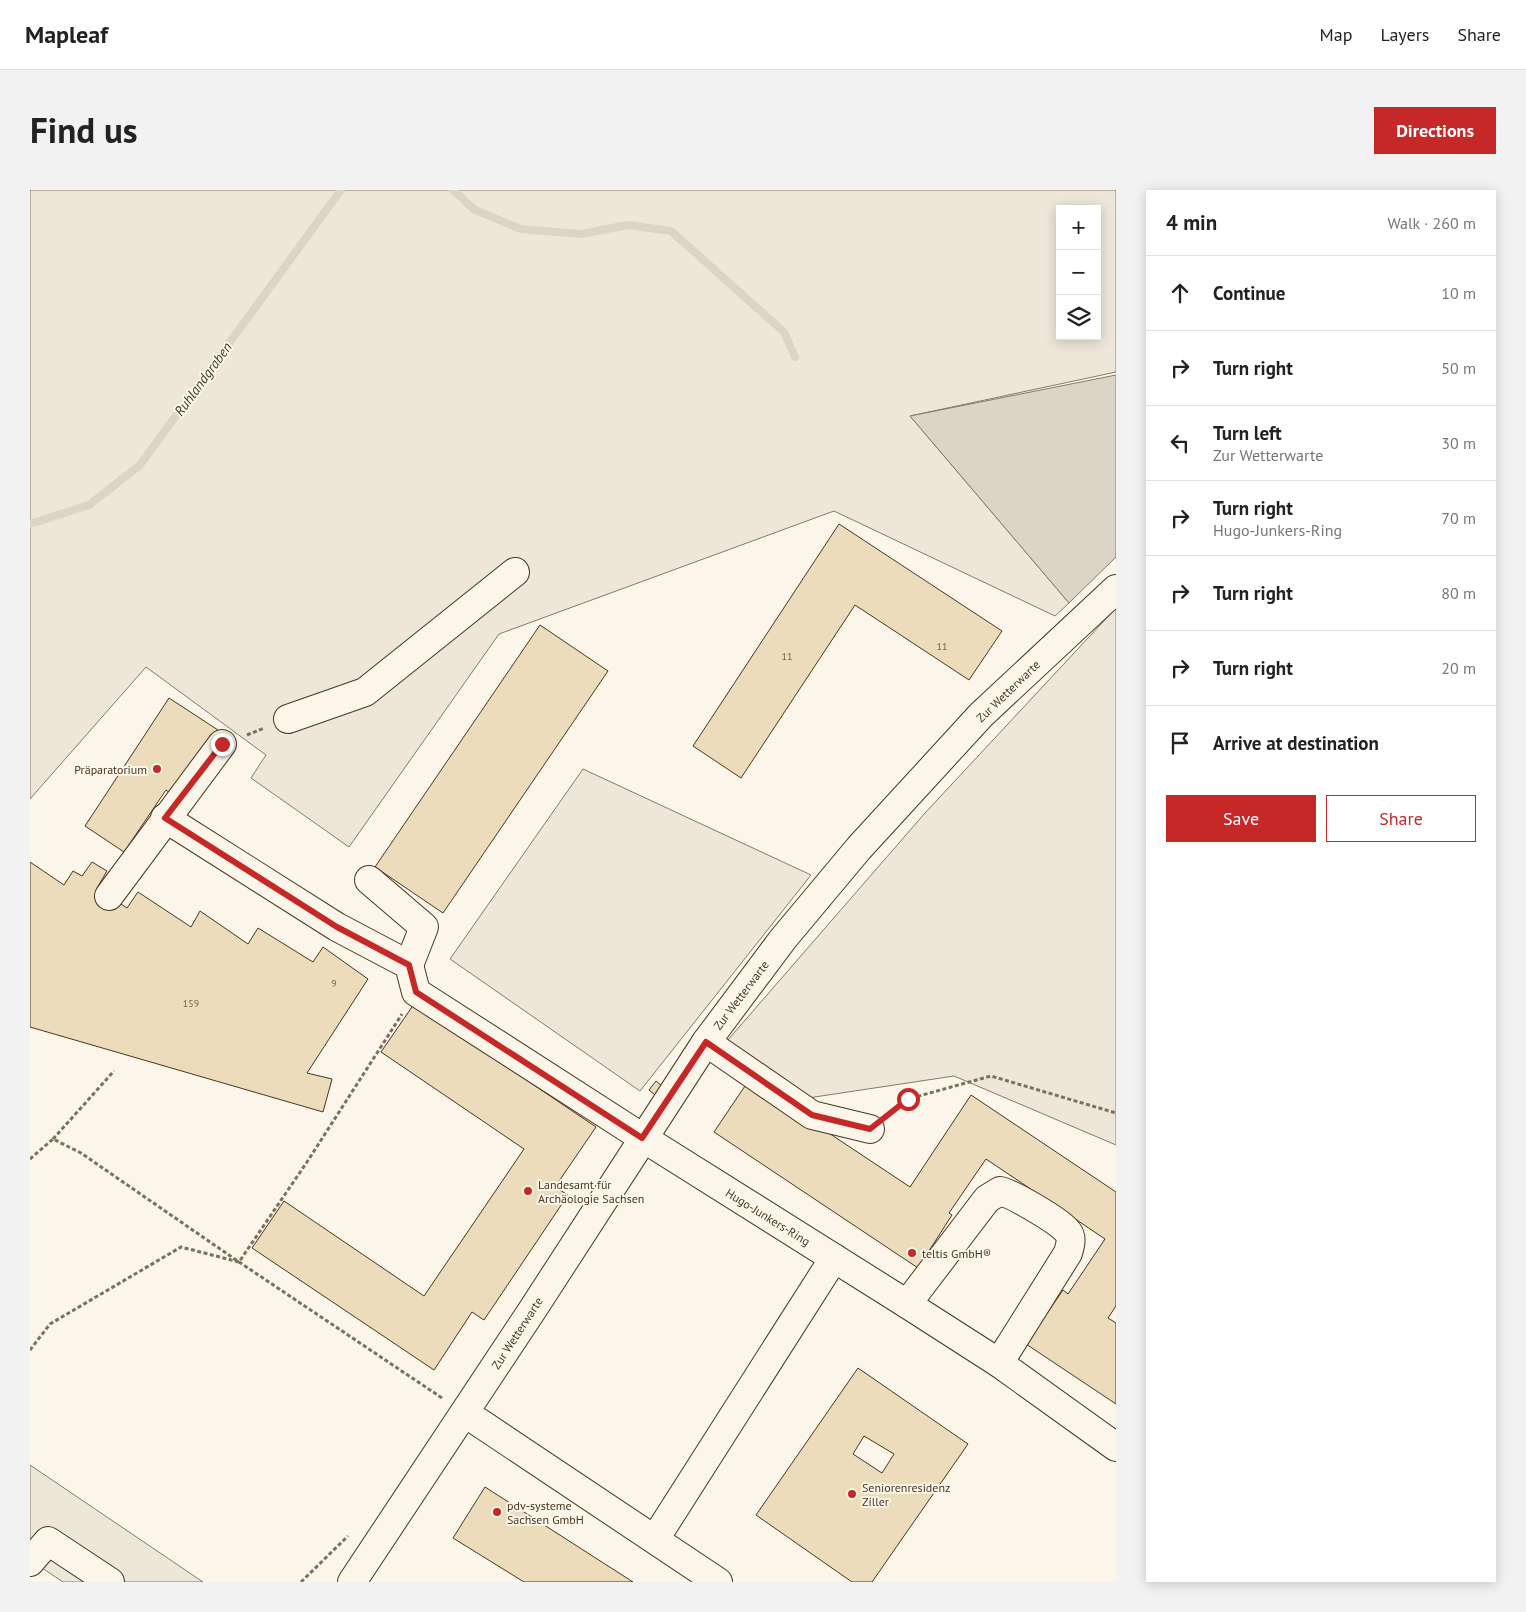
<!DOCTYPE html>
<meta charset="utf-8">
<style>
:root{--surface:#fff;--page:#f2f2f2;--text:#222;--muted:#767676;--line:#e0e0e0;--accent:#c62828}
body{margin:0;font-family:"PT Sans",sans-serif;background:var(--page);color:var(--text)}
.controls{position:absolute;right:15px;top:15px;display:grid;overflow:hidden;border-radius:0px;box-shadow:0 2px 12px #0003}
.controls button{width:45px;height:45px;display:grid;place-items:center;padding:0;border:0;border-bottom:1px solid var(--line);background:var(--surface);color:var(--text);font:25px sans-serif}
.stop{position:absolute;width:15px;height:15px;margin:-11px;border:4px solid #c62828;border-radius:50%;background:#fff}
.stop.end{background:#c62828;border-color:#fff;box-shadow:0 1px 5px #0008}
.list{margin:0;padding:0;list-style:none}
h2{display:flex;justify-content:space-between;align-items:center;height:65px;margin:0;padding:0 20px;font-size:21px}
h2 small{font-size:16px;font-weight:400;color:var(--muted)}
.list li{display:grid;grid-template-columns:32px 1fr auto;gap:15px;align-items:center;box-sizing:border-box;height:75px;padding:0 20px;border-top:1px solid var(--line)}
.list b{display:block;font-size:19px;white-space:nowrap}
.list p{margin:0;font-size:16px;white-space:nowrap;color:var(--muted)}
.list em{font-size:16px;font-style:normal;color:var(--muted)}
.actions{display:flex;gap:10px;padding:15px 20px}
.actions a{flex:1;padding:11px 0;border:1px solid var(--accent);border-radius:0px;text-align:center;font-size:18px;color:var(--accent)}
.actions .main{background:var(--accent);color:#fff}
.icon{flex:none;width:28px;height:28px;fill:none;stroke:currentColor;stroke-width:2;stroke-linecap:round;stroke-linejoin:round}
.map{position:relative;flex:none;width:1086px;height:1392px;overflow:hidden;border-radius:0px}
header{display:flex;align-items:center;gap:30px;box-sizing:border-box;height:70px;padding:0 25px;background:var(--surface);border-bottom:1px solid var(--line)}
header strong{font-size:24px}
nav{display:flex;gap:28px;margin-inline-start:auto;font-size:18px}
.intro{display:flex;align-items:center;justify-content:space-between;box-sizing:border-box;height:120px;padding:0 30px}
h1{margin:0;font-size:35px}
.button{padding:12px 22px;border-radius:0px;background:var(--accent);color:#fff;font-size:18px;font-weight:700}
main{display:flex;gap:30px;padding:0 30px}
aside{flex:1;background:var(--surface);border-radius:0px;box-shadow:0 2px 12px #0003}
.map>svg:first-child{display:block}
</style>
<header>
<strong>Mapleaf</strong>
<nav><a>Map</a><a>Layers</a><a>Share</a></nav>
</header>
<div class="intro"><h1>Find us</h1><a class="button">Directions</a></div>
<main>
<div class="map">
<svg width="1086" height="1392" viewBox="0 0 1086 1392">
<rect width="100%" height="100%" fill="#fbf6e9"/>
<!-- green -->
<g fill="#ede6d9" stroke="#887966" fill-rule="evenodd">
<path d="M0,0H1086V182L880,226L1039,413L1025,426L804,321L469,444L319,657L221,588L236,565L116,477L0,609ZM1030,19H1067V146H1030Z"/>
<polygon points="1086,418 1086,955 924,886 778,908 697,851 895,623"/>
<polygon points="553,579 781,685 610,901 420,769"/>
</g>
<!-- parking -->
<polygon fill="#ede7d9" stroke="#887966" points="0,1275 173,1392 33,1392 0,1370"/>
<!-- water -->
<polygon fill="#dcd4c6" stroke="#887966" points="1086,185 1086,367 1039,413 880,226"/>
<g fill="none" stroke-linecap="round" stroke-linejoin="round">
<!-- stream -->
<g stroke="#dcd4c6" stroke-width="8">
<polyline points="423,0 445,20 491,39 551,44 598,35 641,41 754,142 765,167"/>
<polyline points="0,334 59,315 110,275 311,0"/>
</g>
</g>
<!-- building -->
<g fill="#ecdcbc" stroke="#4a3520" fill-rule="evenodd">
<polygon points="809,334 972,441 939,490 825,415 711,588 663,556"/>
<polygon points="510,435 578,481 413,723 345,677"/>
<polygon points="139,508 188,540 144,606 136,600 94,662 55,636"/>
<polygon points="0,672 34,695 43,681 52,686 62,672 77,681 67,698 97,718 108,702 161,737 170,721 218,754 228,738 283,772 293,757 338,789 277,883 302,889 293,922 0,837"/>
<polygon points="384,814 566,937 525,997 538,1005 454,1130 442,1122 404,1180 222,1058 254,1011 394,1106 494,959 351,862"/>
<polygon points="719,890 880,997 941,905 1086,1002 1086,1116 1078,1128 1086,1133 1086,1214 996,1154 1033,1100 1038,1104 1075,1049 956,969 919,1023 922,1025 888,1078 684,942"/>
<polygon points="626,891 632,896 625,905 619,900"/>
<path d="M828,1178L938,1254L842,1392H822L726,1325ZM834,1246L864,1264L852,1283L823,1264Z"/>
<polygon points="455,1297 603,1392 494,1392 423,1348"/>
</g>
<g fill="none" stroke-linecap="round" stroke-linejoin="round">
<!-- minor casing -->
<g stroke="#4a3520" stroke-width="30">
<g id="minor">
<polyline points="258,529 335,502 485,382"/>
<polyline points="135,628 307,737 379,775 386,802 613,948 877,1114 969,1173 1086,1257"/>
<polyline points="339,690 394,737 379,775"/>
<polyline points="79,706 192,554"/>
<polyline points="676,852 782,925 840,939"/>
<path d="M877,1114L957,1009L970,1001C983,1004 1029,1031 1037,1041C1043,1047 1040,1056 1038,1063L969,1173"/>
<polyline points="435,1223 688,1392"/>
<polyline points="625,1349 804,1068"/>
<polyline points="0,1372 18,1351 80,1392"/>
<polyline points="322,1392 501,1122 676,852 753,749 829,658 951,525 1086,399"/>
</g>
</g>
<!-- path -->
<g stroke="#7f6f5c" stroke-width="3" stroke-dasharray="4 2.5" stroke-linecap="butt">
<polyline points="217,545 234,538"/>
<polyline points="860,923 878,909 961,886 1086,923"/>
<polyline points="23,949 84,881"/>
<polyline points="0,969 23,949 51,963 209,1072 412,1208"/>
<polyline points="0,1160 20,1134 151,1057 209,1072 277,972 372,824"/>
<polyline points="271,1392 318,1346"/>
</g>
<!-- minor -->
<use href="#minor" stroke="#fbf6e9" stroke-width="28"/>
</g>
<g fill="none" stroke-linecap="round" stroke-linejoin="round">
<!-- route -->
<polyline stroke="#c62828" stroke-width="6" points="192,554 135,628 307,737 379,775 386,802 612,948 676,852 782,925 840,939 878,909"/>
</g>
<!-- markers -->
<g fill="#c62828" stroke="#fbf6e9" stroke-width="2">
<circle cx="127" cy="579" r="5"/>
<circle cx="498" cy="1001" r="5"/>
<circle cx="882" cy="1063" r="5"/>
<circle cx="822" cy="1304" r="5"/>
<circle cx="467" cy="1322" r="5"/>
</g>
<g text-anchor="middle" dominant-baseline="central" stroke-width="4" stroke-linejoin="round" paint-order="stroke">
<!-- number labels -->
<g font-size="10" fill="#725f47">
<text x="912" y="456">11</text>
<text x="757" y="466">11</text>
<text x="304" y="793">9</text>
<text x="161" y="813">159</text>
</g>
<!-- street labels -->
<g font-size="12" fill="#4a3520" stroke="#fbf6e9">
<text transform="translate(978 501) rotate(-44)">Zur Wetterwarte</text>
<text transform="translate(711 805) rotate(-53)">Zur Wetterwarte</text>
<text transform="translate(738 1027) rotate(32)">Hugo-Junkers-Ring</text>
<text transform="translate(487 1143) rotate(-57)">Zur Wetterwarte</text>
</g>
<!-- poi labels -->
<g font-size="12" fill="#4a3520" stroke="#fbf6e9" text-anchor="start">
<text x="117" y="579" text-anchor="end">Präparatorium</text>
<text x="508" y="994">Landesamt für<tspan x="508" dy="14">Archäologie Sachsen</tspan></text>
<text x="892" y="1063">teltis GmbH®</text>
<text x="832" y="1297">Seniorenresidenz<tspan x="832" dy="14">Ziller</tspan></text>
<text x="477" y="1315">pdv-systeme<tspan x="477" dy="14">Sachsen GmbH</tspan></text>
</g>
<!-- water labels -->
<g font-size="14" font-style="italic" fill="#4a3520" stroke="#fbf6e9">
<text transform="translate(173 189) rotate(-54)">Ruhlandgraben</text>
</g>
</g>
</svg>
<div class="controls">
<button>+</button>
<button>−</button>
<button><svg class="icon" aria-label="layers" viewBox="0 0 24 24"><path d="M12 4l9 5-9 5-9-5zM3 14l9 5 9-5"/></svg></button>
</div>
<div class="stop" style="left:878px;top:909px"></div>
<div class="stop end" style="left:192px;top:554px"></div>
</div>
<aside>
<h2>4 min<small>Walk · 260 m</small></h2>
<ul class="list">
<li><svg class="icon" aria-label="ahead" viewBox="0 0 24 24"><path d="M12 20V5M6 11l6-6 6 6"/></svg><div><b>Continue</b></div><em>10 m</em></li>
<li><svg class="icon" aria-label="right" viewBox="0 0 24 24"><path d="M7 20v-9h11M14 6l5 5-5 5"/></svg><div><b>Turn right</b></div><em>50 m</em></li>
<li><svg class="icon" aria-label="left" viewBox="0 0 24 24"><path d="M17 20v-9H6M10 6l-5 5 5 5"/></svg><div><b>Turn left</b><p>Zur Wetterwarte</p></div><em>30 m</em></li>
<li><svg class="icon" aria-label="right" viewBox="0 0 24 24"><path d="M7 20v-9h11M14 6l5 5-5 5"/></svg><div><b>Turn right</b><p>Hugo-Junkers-Ring</p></div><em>70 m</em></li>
<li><svg class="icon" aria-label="right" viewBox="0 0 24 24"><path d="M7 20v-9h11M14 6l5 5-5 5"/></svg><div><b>Turn right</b></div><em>80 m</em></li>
<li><svg class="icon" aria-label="right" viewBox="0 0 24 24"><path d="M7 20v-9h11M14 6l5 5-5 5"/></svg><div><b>Turn right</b></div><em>20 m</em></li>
<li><svg class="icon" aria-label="arrive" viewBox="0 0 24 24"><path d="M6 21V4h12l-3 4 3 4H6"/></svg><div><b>Arrive at destination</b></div></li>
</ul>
<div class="actions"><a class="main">Save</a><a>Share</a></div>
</aside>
</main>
